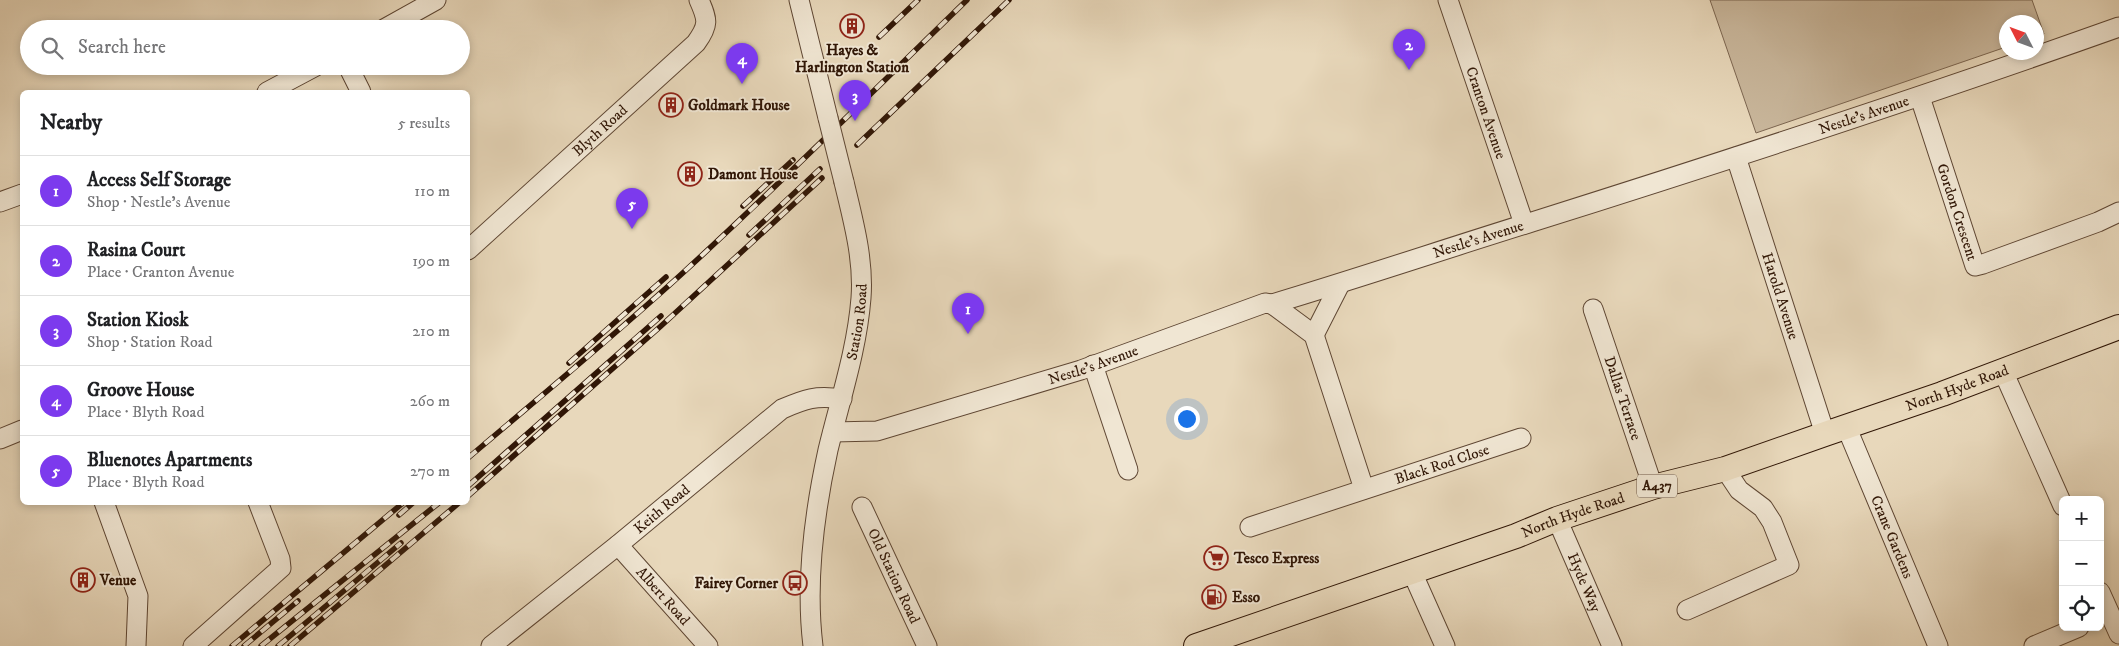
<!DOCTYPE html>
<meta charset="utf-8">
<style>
:root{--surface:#fff;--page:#f2f2f2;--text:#202124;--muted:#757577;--line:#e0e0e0;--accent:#7c3aed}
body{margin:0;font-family:"IM FELL DW Pica",serif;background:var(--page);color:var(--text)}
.controls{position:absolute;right:15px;bottom:15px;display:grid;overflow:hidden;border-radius:8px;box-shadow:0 2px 8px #0003}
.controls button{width:45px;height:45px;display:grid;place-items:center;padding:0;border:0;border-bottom:1px solid var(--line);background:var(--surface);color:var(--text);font:25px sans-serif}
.compass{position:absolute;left:1999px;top:15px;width:45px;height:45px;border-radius:50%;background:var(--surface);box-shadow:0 2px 8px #0003;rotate:312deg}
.you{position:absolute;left:1186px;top:418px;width:18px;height:18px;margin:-12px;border:4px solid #fff;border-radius:50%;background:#1a73e8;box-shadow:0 0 0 8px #1a73e833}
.badge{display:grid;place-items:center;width:32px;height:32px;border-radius:50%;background:var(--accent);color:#fff;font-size:16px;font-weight:700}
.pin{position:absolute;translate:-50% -41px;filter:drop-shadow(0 1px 2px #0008)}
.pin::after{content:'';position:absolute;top:26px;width:18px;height:15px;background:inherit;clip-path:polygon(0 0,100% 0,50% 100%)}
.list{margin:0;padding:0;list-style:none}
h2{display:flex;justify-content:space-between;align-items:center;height:65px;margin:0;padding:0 20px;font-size:21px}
h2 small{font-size:16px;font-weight:400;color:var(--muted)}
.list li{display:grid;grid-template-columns:32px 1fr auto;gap:15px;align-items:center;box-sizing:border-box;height:70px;padding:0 20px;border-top:1px solid var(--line)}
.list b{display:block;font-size:19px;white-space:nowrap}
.list p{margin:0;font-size:16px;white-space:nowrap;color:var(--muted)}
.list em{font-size:16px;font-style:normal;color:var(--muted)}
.icon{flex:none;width:28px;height:28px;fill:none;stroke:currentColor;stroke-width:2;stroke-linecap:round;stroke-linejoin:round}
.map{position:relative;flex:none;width:2119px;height:646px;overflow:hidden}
.search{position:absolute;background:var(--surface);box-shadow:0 2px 8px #0003;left:20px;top:20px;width:450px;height:55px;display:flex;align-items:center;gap:12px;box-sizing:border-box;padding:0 18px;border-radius:28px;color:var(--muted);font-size:19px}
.panel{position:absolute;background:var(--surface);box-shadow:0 2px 8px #0003;left:20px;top:90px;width:450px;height:415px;border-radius:8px}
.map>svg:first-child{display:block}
</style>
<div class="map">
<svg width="2119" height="646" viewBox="0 0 2119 646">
<rect width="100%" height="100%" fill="#e8d8bb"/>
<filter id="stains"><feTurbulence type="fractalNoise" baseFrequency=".004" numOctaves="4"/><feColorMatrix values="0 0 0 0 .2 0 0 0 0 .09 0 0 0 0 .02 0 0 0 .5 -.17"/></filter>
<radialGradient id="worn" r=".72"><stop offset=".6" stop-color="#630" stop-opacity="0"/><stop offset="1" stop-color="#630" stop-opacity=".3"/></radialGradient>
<!-- green -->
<polygon fill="#c9b79c" stroke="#7c6651" points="1710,0 2032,0 2044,34 2037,36 2036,22 2006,22 2006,47 1756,133"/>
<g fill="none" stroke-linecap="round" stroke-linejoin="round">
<!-- minor casing -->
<g stroke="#5e4633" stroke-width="21">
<g id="minor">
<polyline points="799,0 828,118"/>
<path id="s1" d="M1448,0L1524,224"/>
<polyline points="384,29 436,0"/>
<polyline points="348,66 361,92"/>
<polyline points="267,92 316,66"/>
<path id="s2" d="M1920,97L1975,266L1983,264L2098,222L2119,212"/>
<path id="s3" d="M1736,157L1825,434"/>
<polyline points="0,202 22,194"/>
<path id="s4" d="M468,250L696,43C709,25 708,20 699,0"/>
<polyline points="1272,304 1314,335 1364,489"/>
<path id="s5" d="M1593,309L1653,487"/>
<polyline points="1314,335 1340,284"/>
<polyline points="1093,365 1128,470"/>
<polyline points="2003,371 2063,506"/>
<path id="s6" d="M1846,426L1938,646"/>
<path id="s7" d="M833,432L877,431L1081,370L1265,303L1272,304C1359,278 1445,249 1532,222C1729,160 1925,96 2119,27"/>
<polyline points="0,439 22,430"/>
<polyline points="104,502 138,596 136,646"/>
<path id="s8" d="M862,507L927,646"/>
<path id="s9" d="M1557,519L1612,646"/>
<path id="s10" d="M1250,527L1521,438"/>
<path id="s11" d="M618,545L708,646"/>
<polyline points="1412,572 1445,646"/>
<polyline points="2100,592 2119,634"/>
<polyline points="1687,610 1789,565 1772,522 1763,508 1739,490 1725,469"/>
<polyline points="193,646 281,568 280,559 258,502"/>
<path id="s12" d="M491,646L618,545L782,409C805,399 816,395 842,399"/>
<path id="s13" d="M813,646C805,581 814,514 828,450C840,400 857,350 861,298C864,259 853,220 844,182"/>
<polyline points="2034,646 2079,627"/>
</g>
</g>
<!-- major casing -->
<g stroke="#301606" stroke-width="26">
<g id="major">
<path id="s14" d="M1196,646L1516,536L1557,519L1653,487L1725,469L1825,434L1942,394L2119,327"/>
</g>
</g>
<!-- minor -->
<use href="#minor" stroke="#f0e6d3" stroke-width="19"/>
<!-- major -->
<use href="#major" stroke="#e8d8bb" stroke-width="24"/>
<!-- rail casing -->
<g stroke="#301606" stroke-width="5.5">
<g id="rail">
<polyline points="879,37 918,0"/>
<polyline points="857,145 1009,0"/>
<polyline points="743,206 793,160"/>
<polyline points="749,235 820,169"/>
<polyline points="569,363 666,277"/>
<path d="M468,458C541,396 615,335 686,270C782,182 874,90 967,0"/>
<polyline points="468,486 661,316"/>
<polyline points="468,496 661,326 822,178"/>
<polyline points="399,515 414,502"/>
<polyline points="232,646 404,502"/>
<polyline points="244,646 298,601"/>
<polyline points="261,646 440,502"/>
<polyline points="278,646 401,543"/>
<polyline points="290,646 460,502"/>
</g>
</g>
<!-- rail -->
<use href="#rail" stroke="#f0e6d3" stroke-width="4" stroke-dasharray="11" stroke-linecap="butt"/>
<!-- minor-bridge casing -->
<g stroke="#5e4633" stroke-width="21" stroke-linecap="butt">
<polyline id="minor-bridge" points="828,118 844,182"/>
</g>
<!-- minor-bridge -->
<use href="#minor-bridge" stroke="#f0e6d3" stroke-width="19"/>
</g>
<!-- icons -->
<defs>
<g id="building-ring" transform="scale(1.25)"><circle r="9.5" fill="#f0e6d3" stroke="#8f2418" stroke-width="1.5"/><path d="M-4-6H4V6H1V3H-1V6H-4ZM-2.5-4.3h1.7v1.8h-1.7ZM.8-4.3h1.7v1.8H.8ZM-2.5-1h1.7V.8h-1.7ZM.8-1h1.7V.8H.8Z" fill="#8f2418"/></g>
<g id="supermarket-ring" transform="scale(1.25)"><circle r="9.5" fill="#f0e6d3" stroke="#8f2418" stroke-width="1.5"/><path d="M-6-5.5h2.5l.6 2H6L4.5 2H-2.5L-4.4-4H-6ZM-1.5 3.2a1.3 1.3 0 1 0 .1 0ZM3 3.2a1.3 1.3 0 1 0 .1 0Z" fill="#8f2418"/></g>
<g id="bus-ring" transform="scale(1.25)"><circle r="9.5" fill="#f0e6d3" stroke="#8f2418" stroke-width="1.5"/><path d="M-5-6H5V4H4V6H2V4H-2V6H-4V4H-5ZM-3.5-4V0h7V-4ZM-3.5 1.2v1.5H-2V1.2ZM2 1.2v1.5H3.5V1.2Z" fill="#8f2418"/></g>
<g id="fuel-ring" transform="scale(1.25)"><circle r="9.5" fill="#f0e6d3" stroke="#8f2418" stroke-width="1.5"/><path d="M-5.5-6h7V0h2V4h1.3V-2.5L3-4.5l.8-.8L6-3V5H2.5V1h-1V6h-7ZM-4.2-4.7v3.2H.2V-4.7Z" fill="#8f2418"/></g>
</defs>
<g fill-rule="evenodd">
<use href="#building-ring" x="852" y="26"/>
<use href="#building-ring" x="671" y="105"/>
<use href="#building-ring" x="690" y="174"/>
<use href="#supermarket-ring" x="1216" y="558"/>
<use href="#building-ring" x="83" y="580"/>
<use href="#bus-ring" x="795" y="583"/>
<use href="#fuel-ring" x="1214" y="597"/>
</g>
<g text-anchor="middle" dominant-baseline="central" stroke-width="4" stroke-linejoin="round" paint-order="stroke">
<!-- shield labels -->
<rect fill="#f0e6d3" stroke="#6a5444" stroke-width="1" x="1637" y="474.5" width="40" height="23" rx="4"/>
<g font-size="14" font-weight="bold" fill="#301606">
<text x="1657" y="486">A437</text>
</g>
<!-- poi labels -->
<g font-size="15" font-weight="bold" fill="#301606" stroke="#f0e6d3" text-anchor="start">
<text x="852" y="50" text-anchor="middle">Hayes &amp;<tspan x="852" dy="17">Harlington Station</tspan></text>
<text x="688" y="105">Goldmark House</text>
<text x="708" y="174">Damont House</text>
<text x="1234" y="558">Tesco Express</text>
<text x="100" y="580">Venue</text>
<text x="778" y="583" text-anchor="end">Fairey Corner</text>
<text x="1232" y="597">Esso</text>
</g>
<!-- street labels -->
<g font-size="15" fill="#301606" stroke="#f0e6d3">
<text stroke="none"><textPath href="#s1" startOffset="119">Cranton Avenue</textPath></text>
<text stroke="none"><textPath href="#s7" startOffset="1081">Nestle's Avenue</textPath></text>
<text stroke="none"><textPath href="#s4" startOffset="178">Blyth Road</textPath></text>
<text stroke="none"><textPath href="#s2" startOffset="121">Gordon Crescent</textPath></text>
<text stroke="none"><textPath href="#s7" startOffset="676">Nestle's Avenue</textPath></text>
<text stroke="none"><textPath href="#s3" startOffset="146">Harold Avenue</textPath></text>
<text stroke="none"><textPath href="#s13" startOffset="329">Station Road</textPath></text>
<text stroke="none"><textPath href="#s7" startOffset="270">Nestle's Avenue</textPath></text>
<text stroke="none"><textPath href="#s14" startOffset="804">North Hyde Road</textPath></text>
<text stroke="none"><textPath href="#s5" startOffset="94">Dallas Terrace</textPath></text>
<text stroke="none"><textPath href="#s10" startOffset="202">Black Rod Close</textPath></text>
<text stroke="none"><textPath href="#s12" startOffset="219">Keith Road</textPath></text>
<text stroke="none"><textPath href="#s14" startOffset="399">North Hyde Road</textPath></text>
<text stroke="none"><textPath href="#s6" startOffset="120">Crane Gardens</textPath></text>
<text stroke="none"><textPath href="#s8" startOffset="76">Old Station Road</textPath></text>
<text stroke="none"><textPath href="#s9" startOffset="69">Hyde Way</textPath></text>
<text stroke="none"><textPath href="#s11" startOffset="68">Albert Road</textPath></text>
</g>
</g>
<rect width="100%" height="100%" filter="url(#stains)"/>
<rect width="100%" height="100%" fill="url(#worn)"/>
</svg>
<div class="controls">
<button>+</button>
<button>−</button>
<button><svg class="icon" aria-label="locate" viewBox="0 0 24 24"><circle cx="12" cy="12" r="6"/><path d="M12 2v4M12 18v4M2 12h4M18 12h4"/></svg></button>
</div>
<svg class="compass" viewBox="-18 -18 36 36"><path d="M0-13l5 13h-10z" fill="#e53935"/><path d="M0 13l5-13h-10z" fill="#757577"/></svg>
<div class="you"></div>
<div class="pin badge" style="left:968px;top:334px">1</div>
<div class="pin badge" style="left:1409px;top:70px">2</div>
<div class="pin badge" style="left:855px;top:121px">3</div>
<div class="pin badge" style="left:742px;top:84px">4</div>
<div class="pin badge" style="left:632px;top:229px">5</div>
<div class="search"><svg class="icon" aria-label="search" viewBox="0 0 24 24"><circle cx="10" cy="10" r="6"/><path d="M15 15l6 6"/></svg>Search here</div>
<section class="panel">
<h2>Nearby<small>5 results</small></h2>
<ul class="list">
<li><span class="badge">1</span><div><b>Access Self Storage</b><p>Shop · Nestle's Avenue</p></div><em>110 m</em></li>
<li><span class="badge">2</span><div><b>Rasina Court</b><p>Place · Cranton Avenue</p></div><em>190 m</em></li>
<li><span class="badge">3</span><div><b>Station Kiosk</b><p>Shop · Station Road</p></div><em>210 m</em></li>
<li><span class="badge">4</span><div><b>Groove House</b><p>Place · Blyth Road</p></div><em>260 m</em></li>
<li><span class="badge">5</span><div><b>Bluenotes Apartments</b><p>Place · Blyth Road</p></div><em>270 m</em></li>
</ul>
</section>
</div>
